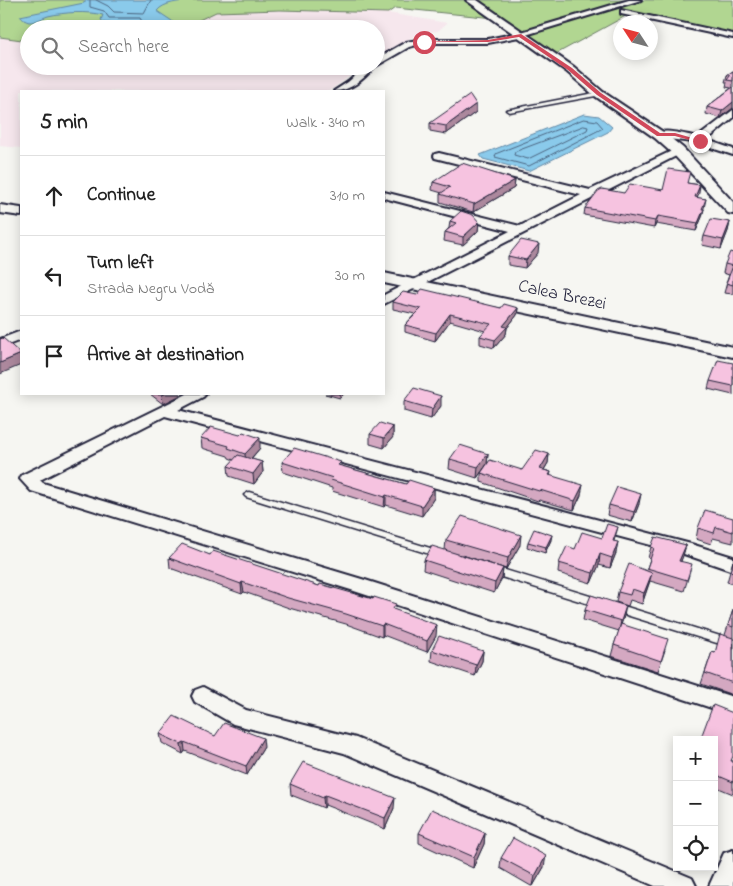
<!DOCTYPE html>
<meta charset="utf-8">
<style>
:root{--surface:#fff;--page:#f2f2f2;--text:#222;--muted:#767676;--line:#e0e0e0}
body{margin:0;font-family:"Indie Flower",sans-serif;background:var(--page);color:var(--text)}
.controls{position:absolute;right:15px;bottom:15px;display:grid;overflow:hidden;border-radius:0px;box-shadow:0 2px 12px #0003}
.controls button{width:45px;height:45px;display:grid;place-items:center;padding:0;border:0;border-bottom:1px solid var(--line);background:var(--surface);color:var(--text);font:25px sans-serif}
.compass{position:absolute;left:613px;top:15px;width:45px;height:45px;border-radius:50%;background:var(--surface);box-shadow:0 2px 12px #0003;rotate:306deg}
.stop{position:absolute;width:15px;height:15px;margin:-11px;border:4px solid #d1495b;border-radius:50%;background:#fff}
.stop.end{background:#d1495b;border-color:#fff;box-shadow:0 1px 5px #0008}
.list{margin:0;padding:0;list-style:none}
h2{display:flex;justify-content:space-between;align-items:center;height:65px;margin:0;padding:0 20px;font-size:21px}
h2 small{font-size:16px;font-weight:400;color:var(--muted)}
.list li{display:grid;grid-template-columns:32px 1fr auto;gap:15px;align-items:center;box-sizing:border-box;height:80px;padding:0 20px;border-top:1px solid var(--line)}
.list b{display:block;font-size:19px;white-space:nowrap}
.list p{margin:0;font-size:16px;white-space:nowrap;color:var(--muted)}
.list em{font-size:16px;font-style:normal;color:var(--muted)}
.icon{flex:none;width:28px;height:28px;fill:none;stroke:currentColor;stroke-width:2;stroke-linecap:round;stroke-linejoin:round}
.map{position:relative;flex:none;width:733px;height:886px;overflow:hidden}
.search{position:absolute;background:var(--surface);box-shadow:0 2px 12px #0003;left:20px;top:20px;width:365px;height:55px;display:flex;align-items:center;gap:12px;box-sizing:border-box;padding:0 18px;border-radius:28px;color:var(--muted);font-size:19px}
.panel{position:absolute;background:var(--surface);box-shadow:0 2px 12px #0003;left:20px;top:90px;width:365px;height:305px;border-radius:0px}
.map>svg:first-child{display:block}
</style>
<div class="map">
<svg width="733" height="886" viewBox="0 0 733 886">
<rect width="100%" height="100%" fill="#f6f6f2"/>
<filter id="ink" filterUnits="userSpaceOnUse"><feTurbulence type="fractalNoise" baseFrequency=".02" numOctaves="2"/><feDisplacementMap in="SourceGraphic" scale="10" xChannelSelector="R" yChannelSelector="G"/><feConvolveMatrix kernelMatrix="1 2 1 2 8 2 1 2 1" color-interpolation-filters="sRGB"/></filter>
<g filter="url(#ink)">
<!-- built -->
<g fill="#f6e7ed">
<polygon points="280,10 388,13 447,23 438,31 418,34 376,58 376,29 180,29 216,12"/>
<polygon points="0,37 29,41 29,66 364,66 329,91 21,91 21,148 0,146"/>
</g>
<!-- green -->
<polygon fill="#b1d691" stroke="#6a7c66" points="0,0 733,0 733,33 633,12 554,55 504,19 395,8 388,13 280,10 216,12 180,29 29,29 29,41 0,37"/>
<!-- water -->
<g fill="#8acaeb" stroke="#6087a5">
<path d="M86,0H190C180,2 164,2 157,11L172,21L176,29H133L139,23H105L101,20L103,15C86,11 66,12 48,16C42,18 36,22 29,22C25,21 22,19 20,16L84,3Z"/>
<polygon points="584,114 599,116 612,127 608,132 529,171 483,159 480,155"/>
</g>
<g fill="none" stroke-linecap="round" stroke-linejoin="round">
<!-- shore -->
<g stroke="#4c6581" stroke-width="1">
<polyline points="90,0 90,7 104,11 109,18 140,18 143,23 140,29"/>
<polyline points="96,0 108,6 114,12 144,13 151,0"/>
<polygon points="584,119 597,121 603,128 529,166 495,157 496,154"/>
<polygon points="584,126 588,127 587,130 528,159 514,155 515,152"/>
</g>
<!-- service casing -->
<g stroke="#22223b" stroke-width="3">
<g id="service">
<polygon points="599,92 602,94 601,95 509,112 506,110"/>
<polygon points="249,492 443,552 444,554 443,556 439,557 246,497 244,495"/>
<polygon points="492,566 603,600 604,603 603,606 599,607 488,573 487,570 488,567"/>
<polygon points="614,603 733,640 733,648 610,610 609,607 610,604"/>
</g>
</g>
<!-- minor casing -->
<g stroke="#22223b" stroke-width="4">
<g id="minor">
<polygon points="629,0 641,0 519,37 488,43 424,43 409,47 376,66 376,59 406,42 424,39 488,39 518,33"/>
<polygon points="621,10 733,34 733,38 621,14"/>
<path d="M366,66H375C364,79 351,91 334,91L348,82Z"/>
<path d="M733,110V118L707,140L733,149V155L693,142L659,138L654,135C664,127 686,135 698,137Z"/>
<polygon points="678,148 683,151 682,153 384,304 384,295 510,231 384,198 384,192 520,226 581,195 435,158 434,156 435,154 439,153 590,190"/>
<polygon points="21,331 21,340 0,348 0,339"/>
<polygon points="187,394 206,394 203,397 178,410 691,544 733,557 733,571 681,553 165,416 40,480 43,483 365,580 733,697 733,715 351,590 31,491 20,479 22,475"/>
<polygon points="203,687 246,710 356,738 692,878 696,886 655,886 344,753 233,724 195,702 192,696 195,690"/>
<polygon points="733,850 733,886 709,886 724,853"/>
</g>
</g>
<!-- tertiary casing -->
<g stroke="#22223b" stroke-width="4">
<g id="tertiary">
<polygon points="466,0 477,0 574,67 603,92 663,132 683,148 733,202 733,214 728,213 673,154 655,138 595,96 566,71"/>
<polygon points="0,205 21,208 21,216 0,213"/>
<polygon points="384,273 733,347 733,357 384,283"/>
</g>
</g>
<!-- service -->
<use href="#service" fill="#f6f6f2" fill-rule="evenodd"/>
<!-- minor -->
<use href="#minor" fill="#f6f6f2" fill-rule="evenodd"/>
<!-- tertiary -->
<use href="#tertiary" fill="#f6f6f2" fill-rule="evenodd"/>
</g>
<!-- wall -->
<g fill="#d4a8c1" stroke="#22223b">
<polygon points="733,71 733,108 720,118 706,114 707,107 731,88 726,87 727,82 725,82 727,75"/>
<polygon points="476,104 476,112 446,134 430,131 430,123"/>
<polygon points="515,180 514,188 473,212 440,202 440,194 442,193 432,190 433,182"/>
<polygon points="687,183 700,185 697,198 706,199 702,217 696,231 656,224 654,228 584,215 585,208 624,193 663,190"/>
<polygon points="450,221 479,222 478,231 463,245 444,241 445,232 449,228"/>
<polygon points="730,222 728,231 721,249 702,245 704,236"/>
<polygon points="538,253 525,268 508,265 508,256"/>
<polygon points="733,253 733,294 724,293 729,275 723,273 725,264"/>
<polygon points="417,295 501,308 518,308 517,315 507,328 506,334 494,348 480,344 480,336 485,331 450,321 435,341 405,332 405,325 415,314 393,309 393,302"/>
<polygon points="733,363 733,395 708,389 710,381"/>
<polygon points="150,394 181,394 181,395 163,404"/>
<polygon points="325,394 344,394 340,398"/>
<polygon points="404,401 441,406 431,419 404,411"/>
<polygon points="393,427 393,437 384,448 370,444 370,434"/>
<polygon points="201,438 260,448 251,459 262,462 263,472 254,484 229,476 228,466 234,460 229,458 228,456 202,448"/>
<polygon points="488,454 487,464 477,478 449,469 450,459"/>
<polygon points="549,454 548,463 544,470 551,472 550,476 581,495 574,510 539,500 538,501 481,482 481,473 522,470"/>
<polygon points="282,462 341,466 406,484 434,488 434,498 422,516 386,505 384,507 332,491 332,488 283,472"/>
<polygon points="639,504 632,522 607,515 609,505"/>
<polygon points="733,518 733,543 713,538 711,544 696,539 698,528"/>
<polygon points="618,527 614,541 616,553 610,568 599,565 591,583 558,573 559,563 575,549 602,538"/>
<polygon points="446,540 520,545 506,569 462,555 503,568 502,578 494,593 423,570 424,560 445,550"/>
<polygon points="551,540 545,553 527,547 528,542"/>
<polygon points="686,545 681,561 689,575 684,591 650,581 642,604 630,600 628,606 616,602 618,592 646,571 650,559 648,558 651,547"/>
<polygon points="210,555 319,586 395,610 436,636 427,652 383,635 382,637 346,624 289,608 244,592 242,594 170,568 169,558"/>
<polygon points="733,561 733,584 727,582"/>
<polygon points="585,610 624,616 621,624 665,650 658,671 611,656 614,645 619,631 583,620"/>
<polygon points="733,610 733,695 701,684 712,652 714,653 725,635"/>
<polygon points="432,650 483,651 482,661 475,676 431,661"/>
<polygon points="160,734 215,736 264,747 247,775 185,751 183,754 162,743"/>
<polygon points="714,740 731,761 733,761 733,794 714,786"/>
<polygon points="290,784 394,808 385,829 325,805 324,808 291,795"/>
<polygon points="419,833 485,833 484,844 473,868 419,843"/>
<polygon points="501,858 544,867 533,886 531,886 500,868"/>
</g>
<!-- shaded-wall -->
<g fill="#ac889d" stroke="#22223b">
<polygon points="733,102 733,108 720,118 722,111"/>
<polygon points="476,104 476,112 446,134 446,126"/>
<polygon points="515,180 514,188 473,212 474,204"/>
<polygon points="700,185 699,193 694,205 695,197"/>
<polygon points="704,209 702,217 696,231 698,223"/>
<polygon points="658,216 656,224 654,228 655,221"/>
<polygon points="479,222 478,231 463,245 463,237"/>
<polygon points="730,222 728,231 721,249 723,240"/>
<polygon points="539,244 538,253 525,268 526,260"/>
<polygon points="518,308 517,315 507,328 506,334 494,348 495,340 503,326"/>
<polygon points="450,314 450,321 435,341 436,333"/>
<polygon points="21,354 21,365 0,374 0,363"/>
<polygon points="165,394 181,394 181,395 163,404 162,395"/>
<polygon points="340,394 344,394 340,398"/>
<polygon points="441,396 441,406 431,419 432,409"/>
<polygon points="393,427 393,437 384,448 384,438"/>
<polygon points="260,438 260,448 246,464 245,454"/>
<polygon points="488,454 487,464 477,478 478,467"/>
<polygon points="549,454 548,463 539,478 540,469"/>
<polygon points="262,462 263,472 254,484 253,474"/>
<polygon points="583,485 581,495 574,510 575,501"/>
<polygon points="434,488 434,498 422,516 422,506"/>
<polygon points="641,494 639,504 632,522 634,512"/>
<polygon points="386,495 386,505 384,507 385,497"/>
<polygon points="521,535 520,545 506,569 508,558"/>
<polygon points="552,535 551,540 545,553 546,547"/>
<polygon points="618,542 616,553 610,568 612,558"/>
<polygon points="686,545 683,556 677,571 679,561"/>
<polygon points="600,554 599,565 591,583 593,573"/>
<polygon points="503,568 502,578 494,593 495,583"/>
<polygon points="652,573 649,583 642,604 644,593"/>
<polygon points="242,582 244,592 242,594 241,584"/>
<polygon points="626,606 624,616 619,631 621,621"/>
<polygon points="383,624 383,635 382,637 382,626"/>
<polygon points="437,625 436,636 427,652 427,641"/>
<polygon points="483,651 482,661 475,676 476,665"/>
<polygon points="263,738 264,747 247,775 246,766"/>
<polygon points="184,742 185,751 183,754 181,744"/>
<polygon points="325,795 325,805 324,808 323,798"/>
<polygon points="395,798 394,808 385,829 385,818"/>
<polygon points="485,833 484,844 473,868 474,857"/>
<polygon points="546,856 544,867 533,886 535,876"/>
</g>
<!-- building -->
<g fill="#f6c3e0" stroke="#22223b">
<polygon points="733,71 733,81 727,80 730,76 727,75"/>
<polygon points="733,87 733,102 722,111 707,107"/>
<polygon points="470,95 476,104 446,126 430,123"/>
<polygon points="462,163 515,180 474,204 440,194 450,187 433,182"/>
<polygon points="668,169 690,172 687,183 700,185 695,197 706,199 702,209 704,209 698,223 658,216 655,221 585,208 598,191 602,189 624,193 630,184 663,190"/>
<polygon points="461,211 473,215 479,222 463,237 445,232 456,223 450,221"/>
<polygon points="711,219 730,222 723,240 704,236"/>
<polygon points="521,240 539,244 526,260 508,256"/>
<polygon points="730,252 733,253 733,285 726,283 733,266 725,264"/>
<polygon points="422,289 501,308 504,304 518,308 503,326 507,327 495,340 480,336 491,324 450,314 436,333 405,325 421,309 393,302 403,292 417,295"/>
<polygon points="3,338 21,354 0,363 0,339"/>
<polygon points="718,360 733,363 733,386 710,381"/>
<polygon points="414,388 441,396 432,409 404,401"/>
<polygon points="380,423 393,427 384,438 370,434"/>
<polygon points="211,427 240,435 243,432 260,438 245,454 228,448 229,446 201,438"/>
<polygon points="460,445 488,454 478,467 450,459"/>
<polygon points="294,448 341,462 338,465 406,484 409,480 434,488 422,506 386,495 385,497 331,480 333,478 282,462"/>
<polygon points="536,450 549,454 540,469 551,472 549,475 583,485 575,501 540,490 539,491 481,473 490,460 522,470"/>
<polygon points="238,455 262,462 253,474 228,466"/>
<polygon points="617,487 641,494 634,512 609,505"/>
<polygon points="705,510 733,518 733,532 716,527 714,533 698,528"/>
<polygon points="462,516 521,535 508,558 446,540"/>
<polygon points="607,524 618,527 613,541 618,542 612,558 600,554 593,573 559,563 567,546 575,549 582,532 602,538"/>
<polygon points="534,529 552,535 546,547 528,542"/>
<polygon points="655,537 686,545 679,561 692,564 687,580 647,568 654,548 651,547"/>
<polygon points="182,544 210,555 213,551 319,586 320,584 373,599 374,597 396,604 393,609 437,625 427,641 383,624 382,626 346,614 288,598 242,582 241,584 169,558"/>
<polygon points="432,546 503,568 495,583 424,560"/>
<polygon points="733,561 733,572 730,571"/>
<polygon points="629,564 652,573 644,593 632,589 630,595 618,592"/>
<polygon points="591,595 626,606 621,621 585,610"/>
<polygon points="733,610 733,627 728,625"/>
<polygon points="621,624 668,639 661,661 614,645"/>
<polygon points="720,634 733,638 733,683 705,673 712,652 715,653"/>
<polygon points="439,636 483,651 476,665 432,650"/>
<polygon points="713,705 733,713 733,756 731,761 733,761 733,782 714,774 714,740 700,740"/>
<polygon points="174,716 215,736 224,723 263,738 246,766 184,742 181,744 160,734"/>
<polygon points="303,762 395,798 385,818 325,795 323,798 290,784"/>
<polygon points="432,809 485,833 474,857 419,833"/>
<polygon points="513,838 546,856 535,876 501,858"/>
</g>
</g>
<!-- route -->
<polygon fill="#d1495b" points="521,34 572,68 601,93 660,133 675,133 703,141 700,143 675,136 657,136 597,95 568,70 519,37 488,42 421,42 488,40"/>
<g text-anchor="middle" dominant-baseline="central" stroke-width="4" stroke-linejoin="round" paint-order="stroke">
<!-- street labels -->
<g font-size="18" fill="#22223b" stroke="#f6f6f2">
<text transform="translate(562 296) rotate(12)">Calea Brezei</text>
</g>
</g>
</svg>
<div class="controls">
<button>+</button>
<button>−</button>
<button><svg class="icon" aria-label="locate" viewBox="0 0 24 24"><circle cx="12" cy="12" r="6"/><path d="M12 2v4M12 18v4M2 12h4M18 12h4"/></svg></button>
</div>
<svg class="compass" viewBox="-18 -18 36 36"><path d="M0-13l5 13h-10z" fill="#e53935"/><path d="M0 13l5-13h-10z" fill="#767676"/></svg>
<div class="stop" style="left:424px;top:42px"></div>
<div class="stop end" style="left:700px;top:141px"></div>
<div class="search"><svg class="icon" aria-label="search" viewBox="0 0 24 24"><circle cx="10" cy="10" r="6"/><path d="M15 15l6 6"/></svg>Search here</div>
<section class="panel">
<h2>5 min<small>Walk · 340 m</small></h2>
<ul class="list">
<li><svg class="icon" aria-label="ahead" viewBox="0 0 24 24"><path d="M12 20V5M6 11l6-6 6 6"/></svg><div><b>Continue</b></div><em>310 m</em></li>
<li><svg class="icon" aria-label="left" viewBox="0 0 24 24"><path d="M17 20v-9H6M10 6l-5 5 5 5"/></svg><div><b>Turn left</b><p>Strada Negru Vodă</p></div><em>30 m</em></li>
<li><svg class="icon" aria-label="arrive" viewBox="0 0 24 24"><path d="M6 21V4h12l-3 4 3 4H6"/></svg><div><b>Arrive at destination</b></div></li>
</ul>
</section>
</div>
